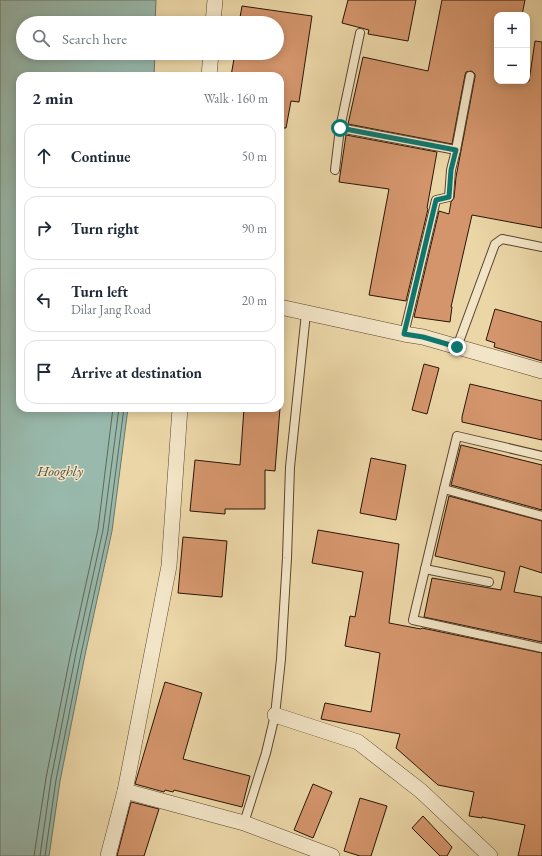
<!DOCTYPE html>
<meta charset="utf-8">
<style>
:root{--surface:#fff;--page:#f2f2f3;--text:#1f2937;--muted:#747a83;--line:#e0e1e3}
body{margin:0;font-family:"EB Garamond",serif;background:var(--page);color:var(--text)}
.controls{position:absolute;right:12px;top:12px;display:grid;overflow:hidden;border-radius:8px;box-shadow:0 2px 10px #0003}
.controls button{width:36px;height:36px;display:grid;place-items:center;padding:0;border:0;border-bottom:1px solid var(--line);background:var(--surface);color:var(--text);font:20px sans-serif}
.stop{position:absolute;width:12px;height:12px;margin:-9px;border:3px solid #0f766e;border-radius:50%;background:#fff}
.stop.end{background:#0f766e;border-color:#fff;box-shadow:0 1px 4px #0008}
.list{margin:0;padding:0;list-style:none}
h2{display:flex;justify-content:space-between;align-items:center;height:52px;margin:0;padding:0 16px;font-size:17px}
h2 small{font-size:13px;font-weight:400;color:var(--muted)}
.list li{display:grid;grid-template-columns:26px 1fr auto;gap:12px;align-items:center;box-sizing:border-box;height:64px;margin:0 8px 8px;padding:0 8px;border:1px solid var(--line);border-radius:12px}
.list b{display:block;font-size:15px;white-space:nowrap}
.list p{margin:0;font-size:13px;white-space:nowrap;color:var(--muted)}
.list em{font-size:13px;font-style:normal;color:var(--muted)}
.icon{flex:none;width:22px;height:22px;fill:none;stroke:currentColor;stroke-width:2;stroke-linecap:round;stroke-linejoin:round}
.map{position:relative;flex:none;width:542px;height:856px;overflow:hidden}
.search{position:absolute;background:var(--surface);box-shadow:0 2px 10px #0003;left:16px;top:16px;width:268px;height:44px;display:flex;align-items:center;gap:10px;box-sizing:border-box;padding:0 14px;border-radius:22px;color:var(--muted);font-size:15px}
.panel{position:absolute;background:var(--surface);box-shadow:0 2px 10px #0003;left:16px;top:72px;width:268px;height:340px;border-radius:12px}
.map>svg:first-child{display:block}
</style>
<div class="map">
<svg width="542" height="856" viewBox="0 0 542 856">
<rect width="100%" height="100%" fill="#ebd6a7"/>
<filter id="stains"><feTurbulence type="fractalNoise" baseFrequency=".005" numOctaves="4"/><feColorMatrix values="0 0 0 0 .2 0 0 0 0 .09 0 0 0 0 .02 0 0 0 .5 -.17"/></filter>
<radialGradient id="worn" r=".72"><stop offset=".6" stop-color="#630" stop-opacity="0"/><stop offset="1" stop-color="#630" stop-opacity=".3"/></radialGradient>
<!-- water -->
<polygon fill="#98b9ac" stroke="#6c7769" points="0,0 156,0 155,23 23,23 23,53 155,53 154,76 20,76 20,408 128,408 112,531 85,655 60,781 49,856 0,856"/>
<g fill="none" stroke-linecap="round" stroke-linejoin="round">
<!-- shore -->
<g stroke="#606758" stroke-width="1">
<polyline points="34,856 46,778 71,652 98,529 113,408"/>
<polyline points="40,856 51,779 76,653 103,530 119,408"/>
<polyline points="45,856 56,780 81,654 108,531 124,408"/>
</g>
</g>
<!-- building -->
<g fill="#d4956c" stroke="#291505">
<polygon points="348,0 416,0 408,41 368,34 369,30 342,23"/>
<polygon points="442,0 525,0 522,15 497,15 497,81 529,81 535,41 542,42 542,228 472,215 451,307 452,307 450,322 414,317 439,211 449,214 451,202 454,198 456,177 475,77 475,74 473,72 471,71 466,72 465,75 452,144 348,124 363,57 428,71"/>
<polygon points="242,6 312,16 299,102 291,101 286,128 280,128 280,76 231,76 235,53 277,53 277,23 239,23"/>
<polygon points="346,135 437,152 427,208 428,209 406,301 369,295 389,189 339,182"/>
<polygon points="495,309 542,322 542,361 494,347 495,343 486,340"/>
<polygon points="424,364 439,368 427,414 412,410"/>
<polygon points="470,384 542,401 542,440 462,422 462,417"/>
<polygon points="244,408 280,408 275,471 265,470 265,509 225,509 225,514 190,511 195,460 240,465"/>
<polygon points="461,445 542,465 542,510 451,485"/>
<polygon points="371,458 406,465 396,520 360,513"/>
<polygon points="449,496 542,521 542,573 520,566 514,592 542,597 542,642 424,617 432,578 501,590 505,572 435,556"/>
<polygon points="318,530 399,544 389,623 421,629 422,628 542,653 542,856 518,856 525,825 482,817 482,818 469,816 474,792 438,785 396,748 400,734 321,719 325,703 371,712 380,653 345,646 350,616 355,617 363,572 312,563"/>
<polygon points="183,537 227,541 222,597 178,593"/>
<polygon points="165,682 202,693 183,759 250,776 242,807 174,790 173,792 165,790 164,792 135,784"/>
<polygon points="313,784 332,792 313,838 294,830"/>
<polygon points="360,798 387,806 371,856 360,856 344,851"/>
<polygon points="131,802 159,809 144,856 117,856"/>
<polygon points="423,816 452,847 447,856 440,856 412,828"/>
</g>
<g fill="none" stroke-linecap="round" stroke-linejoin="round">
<!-- lane casing -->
<g stroke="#5a452e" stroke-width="10">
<g id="lane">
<polyline points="340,128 456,150"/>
<polyline points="335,170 340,128 360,33"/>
<polyline points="404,334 436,200 449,197 451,170 456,150 470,76"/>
<polyline points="457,347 495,244 502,239 542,247"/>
<polyline points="542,456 457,436 444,489 413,620 542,648"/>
<polyline points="444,489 542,516"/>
<polyline points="425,569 489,582"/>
<polyline points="244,823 266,753 275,715 281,659 287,558 290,467 306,313"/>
</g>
</g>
<!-- street casing -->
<g stroke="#5a452e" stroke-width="16">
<g id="street">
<polyline points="213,23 215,0"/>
<polyline points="209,76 211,53"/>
<polyline points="280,307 404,334 423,337 542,371"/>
<polyline points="275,715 358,742 421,791 490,856"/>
<polyline points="125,791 244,823 332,856"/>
<polyline points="108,856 125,791 169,566 180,408"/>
</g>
</g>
<!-- lane -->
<use href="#lane" stroke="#f2e4c6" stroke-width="8"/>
<!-- street -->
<use href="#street" stroke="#f2e4c6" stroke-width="15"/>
</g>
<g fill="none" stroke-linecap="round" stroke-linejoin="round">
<!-- route -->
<polyline stroke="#0f766e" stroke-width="5" points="340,128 456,150 451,170 449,197 436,200 404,334 423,337 457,347"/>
</g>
<g text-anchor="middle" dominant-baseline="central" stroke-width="3" stroke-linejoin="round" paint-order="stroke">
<!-- water labels -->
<g font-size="15" font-style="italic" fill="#504e3f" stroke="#f2e4c6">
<text x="60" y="470">Hooghly</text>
</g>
</g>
<rect width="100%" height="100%" filter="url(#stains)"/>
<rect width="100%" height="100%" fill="url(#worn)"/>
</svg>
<div class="controls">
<button>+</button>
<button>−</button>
</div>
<div class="stop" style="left:340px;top:128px"></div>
<div class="stop end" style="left:457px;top:347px"></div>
<div class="search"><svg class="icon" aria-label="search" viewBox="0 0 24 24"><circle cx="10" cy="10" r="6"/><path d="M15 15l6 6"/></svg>Search here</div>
<section class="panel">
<h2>2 min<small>Walk · 160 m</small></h2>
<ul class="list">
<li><svg class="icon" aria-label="ahead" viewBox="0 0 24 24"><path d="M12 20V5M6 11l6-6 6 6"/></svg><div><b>Continue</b></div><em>50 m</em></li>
<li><svg class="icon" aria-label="right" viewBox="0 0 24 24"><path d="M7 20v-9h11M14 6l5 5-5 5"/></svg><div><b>Turn right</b></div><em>90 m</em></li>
<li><svg class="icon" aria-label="left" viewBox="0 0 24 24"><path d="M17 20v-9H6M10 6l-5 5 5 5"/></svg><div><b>Turn left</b><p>Dilar Jang Road</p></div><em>20 m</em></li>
<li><svg class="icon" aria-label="arrive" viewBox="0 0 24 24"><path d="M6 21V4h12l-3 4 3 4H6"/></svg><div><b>Arrive at destination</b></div></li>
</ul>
</section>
</div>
